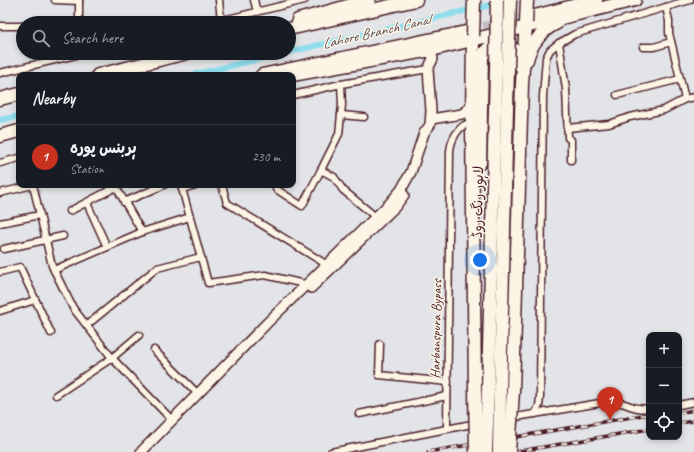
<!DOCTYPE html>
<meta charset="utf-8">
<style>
:root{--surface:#171b24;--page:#20242c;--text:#f1f3f6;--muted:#9ea1a6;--line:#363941;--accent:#c8321e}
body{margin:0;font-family:Caveat,"Playpen Sans Arabic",sans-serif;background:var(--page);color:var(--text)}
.controls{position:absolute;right:12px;bottom:12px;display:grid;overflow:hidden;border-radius:8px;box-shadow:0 2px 6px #0003}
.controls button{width:36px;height:36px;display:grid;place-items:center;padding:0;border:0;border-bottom:1px solid var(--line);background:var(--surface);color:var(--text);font:20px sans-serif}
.you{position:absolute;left:480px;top:260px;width:14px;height:14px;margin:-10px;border:3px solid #fff;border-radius:50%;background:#1a73e8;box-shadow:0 0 0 6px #1a73e833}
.badge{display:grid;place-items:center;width:26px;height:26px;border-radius:50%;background:var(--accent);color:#fff;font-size:13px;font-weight:700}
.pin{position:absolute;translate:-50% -33px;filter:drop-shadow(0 1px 2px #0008)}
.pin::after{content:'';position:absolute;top:21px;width:14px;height:12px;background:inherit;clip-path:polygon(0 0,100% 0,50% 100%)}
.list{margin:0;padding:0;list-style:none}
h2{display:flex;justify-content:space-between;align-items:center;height:52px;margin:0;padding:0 16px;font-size:17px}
h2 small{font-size:13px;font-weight:400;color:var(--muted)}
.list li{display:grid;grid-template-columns:26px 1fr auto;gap:12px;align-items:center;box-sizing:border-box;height:64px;padding:0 16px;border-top:1px solid var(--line)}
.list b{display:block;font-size:15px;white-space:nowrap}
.list p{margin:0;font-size:13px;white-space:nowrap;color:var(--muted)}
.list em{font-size:13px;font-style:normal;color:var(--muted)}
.icon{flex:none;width:22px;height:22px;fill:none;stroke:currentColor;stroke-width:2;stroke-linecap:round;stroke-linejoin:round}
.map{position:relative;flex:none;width:694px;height:452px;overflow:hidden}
.search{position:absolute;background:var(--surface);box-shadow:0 2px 6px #0003;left:16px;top:16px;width:280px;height:44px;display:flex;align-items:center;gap:10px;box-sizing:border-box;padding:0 14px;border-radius:22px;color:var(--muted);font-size:15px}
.panel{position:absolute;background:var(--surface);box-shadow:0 2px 6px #0003;left:16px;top:72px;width:280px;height:116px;border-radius:8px}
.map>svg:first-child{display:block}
</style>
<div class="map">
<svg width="694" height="452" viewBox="0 0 694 452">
<rect width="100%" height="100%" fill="#e3e4e7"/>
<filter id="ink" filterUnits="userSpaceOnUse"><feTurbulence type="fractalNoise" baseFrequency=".025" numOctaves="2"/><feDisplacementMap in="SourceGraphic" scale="8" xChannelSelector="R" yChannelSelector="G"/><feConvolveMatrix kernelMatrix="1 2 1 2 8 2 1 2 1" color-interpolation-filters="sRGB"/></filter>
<g filter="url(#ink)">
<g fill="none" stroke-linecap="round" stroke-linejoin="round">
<!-- canal -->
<g stroke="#8fdded" stroke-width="6">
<polyline points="289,52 499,3"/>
<polyline points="192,75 285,53"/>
<polyline points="0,120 19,116"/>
</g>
<!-- highway-tunnel -->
<polyline stroke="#c4bdc1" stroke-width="12" stroke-dasharray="12 6" stroke-linecap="butt" points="466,32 535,16"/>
<!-- street casing -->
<g stroke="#4a1f2b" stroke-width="9">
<g id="street">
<polyline points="55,0 79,1"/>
<polyline points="79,0 79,23"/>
<polyline points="219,0 221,21"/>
<polyline points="254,0 257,12"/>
<polyline points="211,23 305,0"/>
<polyline points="0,26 23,26"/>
<polyline points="559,43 566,89 568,138 571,140 571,160"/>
<polyline points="643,47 654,47 671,42"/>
<polyline points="0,73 84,53"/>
<polyline points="293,95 341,84 428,69"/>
<polyline points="617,95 680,79"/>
<polyline points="685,99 694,97"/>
<polyline points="341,115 364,117"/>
<polyline points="567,128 609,124 630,117 664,110 685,99 669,33 669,21 666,7"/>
<polyline points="0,163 19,158"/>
<polyline points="321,170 339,134 342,105 341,84"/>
<polyline points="33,185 52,266 73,308 112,358 172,420"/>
<polyline points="115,185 142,232"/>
<polyline points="181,185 208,283 265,275 309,285"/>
<polyline points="222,185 227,203 329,266"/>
<polyline points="275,185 276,189 302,206 321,170 334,177 343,190 377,218"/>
<polyline points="182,189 196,185"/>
<polyline points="0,193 33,185"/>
<polyline points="124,202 164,185"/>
<polyline points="87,203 107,247"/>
<polyline points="70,211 116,187"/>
<polyline points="0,223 40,215"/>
<polyline points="4,249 63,236"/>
<polyline points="54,270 142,232 190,217"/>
<polyline points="0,272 20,267 51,333"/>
<polyline points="0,311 35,300"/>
<polyline points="87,325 157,268 201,257"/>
<polyline points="380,344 379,375 448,382"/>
<polyline points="154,350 197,393"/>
<polyline points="56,395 112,358 139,335"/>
<polyline points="679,405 694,402"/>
<polyline points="359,414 447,396"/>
<polyline points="535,414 539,406 540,397 543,96 546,58 550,50 559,43 575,34 690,0"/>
<path d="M510,418L612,401C626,402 635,411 649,408"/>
<path d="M447,428L450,151C451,140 459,123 472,123"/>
<polyline points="331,452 477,423"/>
</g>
</g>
<!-- secondary casing -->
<g stroke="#4a1f2b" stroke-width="12">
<g id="secondary">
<polyline points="431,119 462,114 472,106"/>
<polyline points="311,288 395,207 404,195"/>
<polyline points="141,452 268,322 390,203 401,190 411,172 424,133 430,125 431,111 428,69 433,59 431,50"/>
</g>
</g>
<!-- highway casing -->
<g stroke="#4a1f2b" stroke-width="15">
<g id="highway">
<polyline points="535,16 596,0"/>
<polyline points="298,20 369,0"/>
<polyline points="289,29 416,0"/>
<polyline points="473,36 472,123 475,389"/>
<path d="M527,60C530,45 543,29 557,23"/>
<polyline points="98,75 187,53"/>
<polyline points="262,75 466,32"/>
<polyline points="292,75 431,50 635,0"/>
<polyline points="0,99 19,94"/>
<polyline points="0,136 19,131"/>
<path d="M480,163L482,57C489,42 504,40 516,51L520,65"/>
<polyline points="488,389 496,69"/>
<polyline points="513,391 522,83 526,23"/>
<polyline points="500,392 508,68"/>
</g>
</g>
<!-- street -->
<use href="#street" stroke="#fcf5e5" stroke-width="6"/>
<!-- secondary -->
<use href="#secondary" stroke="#fcf5e5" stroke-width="9"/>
<!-- highway -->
<use href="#highway" stroke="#fcf5e5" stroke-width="12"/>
<!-- rail casing -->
<g stroke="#4a1f2b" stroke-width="3.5">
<g id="rail">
<polyline points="679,413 694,410"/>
<polyline points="679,423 694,421"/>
<polyline points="428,452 649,414"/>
<polyline points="514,452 649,429"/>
</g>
</g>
<!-- rail -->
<use href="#rail" stroke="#fcf5e5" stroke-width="2" stroke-dasharray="6" stroke-linecap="butt"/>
<!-- highway-bridge casing -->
<g stroke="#4a1f2b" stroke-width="15" stroke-linecap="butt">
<g id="highway-bridge">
<polyline points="526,23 527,0"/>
<polyline points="473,36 474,0"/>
<polyline points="508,68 510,0"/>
<polyline points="496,69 497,0"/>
<polyline points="475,389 476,452"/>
<polyline points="486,452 488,389"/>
<polyline points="499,452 500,392"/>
<polyline points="509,452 513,391"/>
</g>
</g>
<!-- highway-bridge -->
<use href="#highway-bridge" stroke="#fcf5e5" stroke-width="12"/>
</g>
</g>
<g text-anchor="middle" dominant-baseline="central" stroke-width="3" stroke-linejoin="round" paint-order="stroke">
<!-- street labels -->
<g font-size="14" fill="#4a1f2b" stroke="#fcf5e5">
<text transform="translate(478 202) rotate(-89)">لاہور رنگ روڈ</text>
<text transform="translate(436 329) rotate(-89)">Harbanspura Bypass</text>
</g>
<!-- water labels -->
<g font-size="15" font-style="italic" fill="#5b4e5c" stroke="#fcf5e5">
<text transform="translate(376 32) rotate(-13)">Lahore Branch Canal</text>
</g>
</g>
</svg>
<div class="controls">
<button>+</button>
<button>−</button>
<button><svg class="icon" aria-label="locate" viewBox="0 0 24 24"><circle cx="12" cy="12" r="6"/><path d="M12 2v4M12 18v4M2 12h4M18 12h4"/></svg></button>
</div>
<div class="you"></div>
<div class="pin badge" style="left:610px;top:420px">1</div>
<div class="search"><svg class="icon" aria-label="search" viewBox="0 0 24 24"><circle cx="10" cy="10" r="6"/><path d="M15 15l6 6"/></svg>Search here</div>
<section class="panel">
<h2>Nearby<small></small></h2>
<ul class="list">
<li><span class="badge">1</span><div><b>ہربنس پورہ</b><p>Station</p></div><em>230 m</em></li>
</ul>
</section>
</div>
